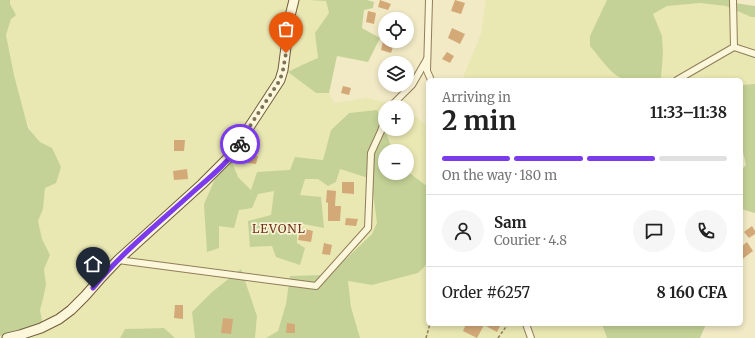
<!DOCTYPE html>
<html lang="en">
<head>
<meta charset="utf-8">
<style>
  :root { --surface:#fff; --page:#f6f6f6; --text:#222; --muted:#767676; --line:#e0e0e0; --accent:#7c3aed }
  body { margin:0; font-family:Merriweather,serif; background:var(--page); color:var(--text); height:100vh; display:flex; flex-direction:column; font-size:15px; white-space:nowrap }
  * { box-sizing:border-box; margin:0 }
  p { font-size:13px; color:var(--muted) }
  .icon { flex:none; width:22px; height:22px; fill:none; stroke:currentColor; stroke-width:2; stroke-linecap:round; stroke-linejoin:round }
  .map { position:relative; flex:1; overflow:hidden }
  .side { position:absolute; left:426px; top:78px; width:317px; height:248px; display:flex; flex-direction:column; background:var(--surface); border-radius:6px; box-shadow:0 2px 6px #0003 }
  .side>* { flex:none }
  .fabs { position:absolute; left:378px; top:12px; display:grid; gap:8px }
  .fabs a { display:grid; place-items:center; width:36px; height:36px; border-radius:50%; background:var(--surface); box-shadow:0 2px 6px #0003; font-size:20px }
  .pin { position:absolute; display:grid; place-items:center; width:34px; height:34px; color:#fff; margin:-41px -17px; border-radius:50% 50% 50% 0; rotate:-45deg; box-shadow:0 0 4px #0007 }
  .pin .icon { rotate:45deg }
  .courier { position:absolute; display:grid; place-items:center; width:40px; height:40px; margin:-20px; border:3px solid #7c3aed; border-radius:50%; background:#fff; color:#222; box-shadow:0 1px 5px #0007 }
  .head em { font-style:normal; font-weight:700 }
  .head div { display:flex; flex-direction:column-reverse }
  .head { display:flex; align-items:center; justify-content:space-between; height:68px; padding:0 16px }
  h1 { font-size:26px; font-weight:700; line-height:30px }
  .bar { display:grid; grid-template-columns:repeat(4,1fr); gap:6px 4px; align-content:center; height:48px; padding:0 16px }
  .bar i { height:5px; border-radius:3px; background:var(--line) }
  .bar .selected { background:var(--accent) }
  .bar p { grid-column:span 4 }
  .line { display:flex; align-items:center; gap:10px; padding:0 16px; border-top:1px solid var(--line) }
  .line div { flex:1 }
  .round { display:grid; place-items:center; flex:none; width:42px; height:42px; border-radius:21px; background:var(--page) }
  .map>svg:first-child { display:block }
</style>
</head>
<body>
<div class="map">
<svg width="755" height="338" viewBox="0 0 755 338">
  <rect width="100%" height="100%" fill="#f2eac5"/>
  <!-- farmland -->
  <g fill="#e9e7b2">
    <path d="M10,0H308L326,1L329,13L315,33L318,58L302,65L289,72L316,93H329L334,103L367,98L402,106L404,107H385V129H407V110L426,125L428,131V187L407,171V151H393L377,110L348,113L331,130L323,160L295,157L290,171L257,172L251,190L238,177L219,226L258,194L274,191L271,215L250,247L272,246L297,243V236L298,223L323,228L299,196L305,179H318L336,182L339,169L371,179L377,223L372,234L347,258L321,275L290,276L286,304L278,331L266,338H255L257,315L241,270L212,292L192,312L195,338H175L164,328L125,329L120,338H0V336L19,331L43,326L40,310L43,299L46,285L44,269L50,255L42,239L38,221L43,209L45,188L52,148L40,142L29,128L24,113L14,75L6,35L11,19Z"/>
    <path d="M486,0H607L605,5L621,78L635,80H462L481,34Z"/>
    <path d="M700,3L726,6L751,17H755V84L741,85V80H662L661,78L663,53L662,36L653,14L667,6Z"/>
    <path d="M428,263V324H602L607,338H360L351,307L348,281L372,285L418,273Z"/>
  </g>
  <!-- green -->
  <g fill="#c4d297">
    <path d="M0,0H10V4L16,15L11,19L6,35L14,75L28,128L40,142L52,148L61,167L56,183L45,188L43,209L38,221L42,239L50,255L44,269L46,285L43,299L40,310L43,326L19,331L0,336Z"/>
    <path d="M308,0H367L374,2L373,8L364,10L362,28L380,38L368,62L337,56L329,93H316L288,72L302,65L318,58L315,33L329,13L326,1Z"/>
    <path d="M607,0H733L735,3L755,6V17H751L726,6L700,3L667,6L653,14L662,36L663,53L661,78L662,80C650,80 632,82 621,78C611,74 597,54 590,46V36Z"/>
    <path d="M755,84V213L741,209V170L746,165L741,144V85Z"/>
    <path d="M377,110L393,151H385V173H407V171L428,187V263L418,273L372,285L348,281L351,307L360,338H266L278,331L286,304L290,276L321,275L347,258L372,234L377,223L371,179L340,169L336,182L328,186L318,179H305L300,195L321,197L324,228L298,223L297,236V243L305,248L300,265L276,257L272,246L250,247L248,221L271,215L274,191L258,194L252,208L239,210L234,228L219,226V248L207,252L204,204L215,179L231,160L238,177L251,190L257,172L290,170L295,157L323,160L331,130L349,113Z"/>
    <path d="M241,269L257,316L255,338H195L192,312L212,292Z"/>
    <path d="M602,324H706L700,338H607Z"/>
    <path d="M164,328L175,338H120L125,329Z"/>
  </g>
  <!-- building -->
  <g fill="#d4a978">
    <path d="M380,0L391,4L388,10L378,7Z"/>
    <path d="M455,0L465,3L461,14L451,11Z"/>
    <path d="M368,11L376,13L374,24L366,22Z"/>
    <path d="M452,28L465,34L460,44L448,38Z"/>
    <path d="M383,41L394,44L391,53L381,50Z"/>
    <path d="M447,52L454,56L450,63L442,59Z"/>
    <path d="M343,86L351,88L349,95L341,93Z"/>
    <path d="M174,140H185L184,151H174Z"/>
    <path d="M250,155L258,156L256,164L248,163Z"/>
    <path d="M187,169L188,179L174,180L173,171Z"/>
    <path d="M342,182H354V194L342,193Z"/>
    <path d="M327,190L336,191L335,206H341L340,221H328V203L326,202Z"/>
    <path d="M346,218L358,219L356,226L345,225Z"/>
    <path d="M752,226L755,231V234L749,238L744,232Z"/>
    <path d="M301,228L313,231L311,242L298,240Z"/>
    <path d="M747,242L753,251L741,260V247Z"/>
    <path d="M324,243L332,245L330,255L322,254Z"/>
    <path d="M175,305H183V319L174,318Z"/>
    <path d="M223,318L233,319L231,334L221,333Z"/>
    <path d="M287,323L295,324V333H286Z"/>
    <path d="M466,324H496L500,326L497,332L484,325L477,338L463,331Z"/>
  </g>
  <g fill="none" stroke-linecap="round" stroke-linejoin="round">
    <!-- street casing -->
    <g stroke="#907d59" stroke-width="8">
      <g id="street">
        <path d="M429,0L427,71L431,80"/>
        <path d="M733,0L734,47L755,54"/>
        <path d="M677,80L734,47"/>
        <path d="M390,107L412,85L427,59"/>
        <path d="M118,260L316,286L368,228L371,153L381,131L385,119"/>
        <path d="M526,324L531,338"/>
      </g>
    </g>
    <!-- secondary casing -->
    <g stroke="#725d3c" stroke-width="11">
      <path id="secondary" d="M7,338L20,335L41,328L59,319L71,310L85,296L100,279L118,260L202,184L237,149L246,132L280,80L283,70L290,16L294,0"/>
    </g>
    <!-- path -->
    <g stroke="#907d59" stroke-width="1.5" stroke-dasharray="3 2" stroke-linecap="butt">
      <path d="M426,338L430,324"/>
      <path d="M498,338L508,324"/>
    </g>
    <!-- street -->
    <use href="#street" stroke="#fcf6da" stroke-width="6"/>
    <!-- secondary -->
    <use href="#secondary" stroke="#fcf6da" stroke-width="9"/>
  </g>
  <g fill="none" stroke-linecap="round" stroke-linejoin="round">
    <!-- done -->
    <path stroke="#7d7258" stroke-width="4" stroke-dasharray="0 7.2" d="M240,144L246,132L280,80L283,70L286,53"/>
    <!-- route -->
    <path stroke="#7c3aed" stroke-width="5" d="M93,288C122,252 159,223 193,192C209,178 229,162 240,144"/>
  </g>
  <g text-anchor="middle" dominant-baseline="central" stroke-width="3.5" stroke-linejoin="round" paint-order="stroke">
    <!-- quarter labels -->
    <g font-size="12" letter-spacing="1" fill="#6f3619" stroke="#f9f3d6">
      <text x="279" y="228">LEVONL</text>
    </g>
  </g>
</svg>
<div class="fabs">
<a><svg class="icon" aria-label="locate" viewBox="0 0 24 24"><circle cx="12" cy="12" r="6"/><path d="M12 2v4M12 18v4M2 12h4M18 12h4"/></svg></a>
<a><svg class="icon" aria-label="layers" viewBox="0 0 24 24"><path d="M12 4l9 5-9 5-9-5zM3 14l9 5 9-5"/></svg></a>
<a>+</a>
<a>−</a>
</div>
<div class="pin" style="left:286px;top:53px;background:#ea580c"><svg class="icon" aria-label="bag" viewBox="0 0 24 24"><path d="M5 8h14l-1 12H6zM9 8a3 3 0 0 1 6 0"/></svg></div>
<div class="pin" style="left:93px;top:288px;background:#1f2937"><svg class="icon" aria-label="home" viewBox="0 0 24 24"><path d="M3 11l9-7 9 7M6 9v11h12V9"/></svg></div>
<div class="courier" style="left:240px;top:144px"><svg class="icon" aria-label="bike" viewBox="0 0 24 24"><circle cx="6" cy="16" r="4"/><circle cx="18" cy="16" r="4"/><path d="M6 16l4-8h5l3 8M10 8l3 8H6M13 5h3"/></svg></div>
<section class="side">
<div class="head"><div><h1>2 min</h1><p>Arriving in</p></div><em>11:33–11:38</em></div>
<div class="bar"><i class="selected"></i><i class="selected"></i><i class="selected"></i><i></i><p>On the way · 180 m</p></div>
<div class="line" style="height:72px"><a class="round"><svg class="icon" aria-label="person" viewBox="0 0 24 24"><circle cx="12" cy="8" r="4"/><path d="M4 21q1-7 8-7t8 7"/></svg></a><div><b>Sam</b><p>Courier · 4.8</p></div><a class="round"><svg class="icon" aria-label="chat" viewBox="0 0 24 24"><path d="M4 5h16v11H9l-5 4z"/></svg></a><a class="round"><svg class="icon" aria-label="phone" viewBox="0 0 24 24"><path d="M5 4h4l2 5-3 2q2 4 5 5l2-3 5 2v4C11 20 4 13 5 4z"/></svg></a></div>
<div class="line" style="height:52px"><div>Order #6257</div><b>8 160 CFA</b></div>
</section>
</div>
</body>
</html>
